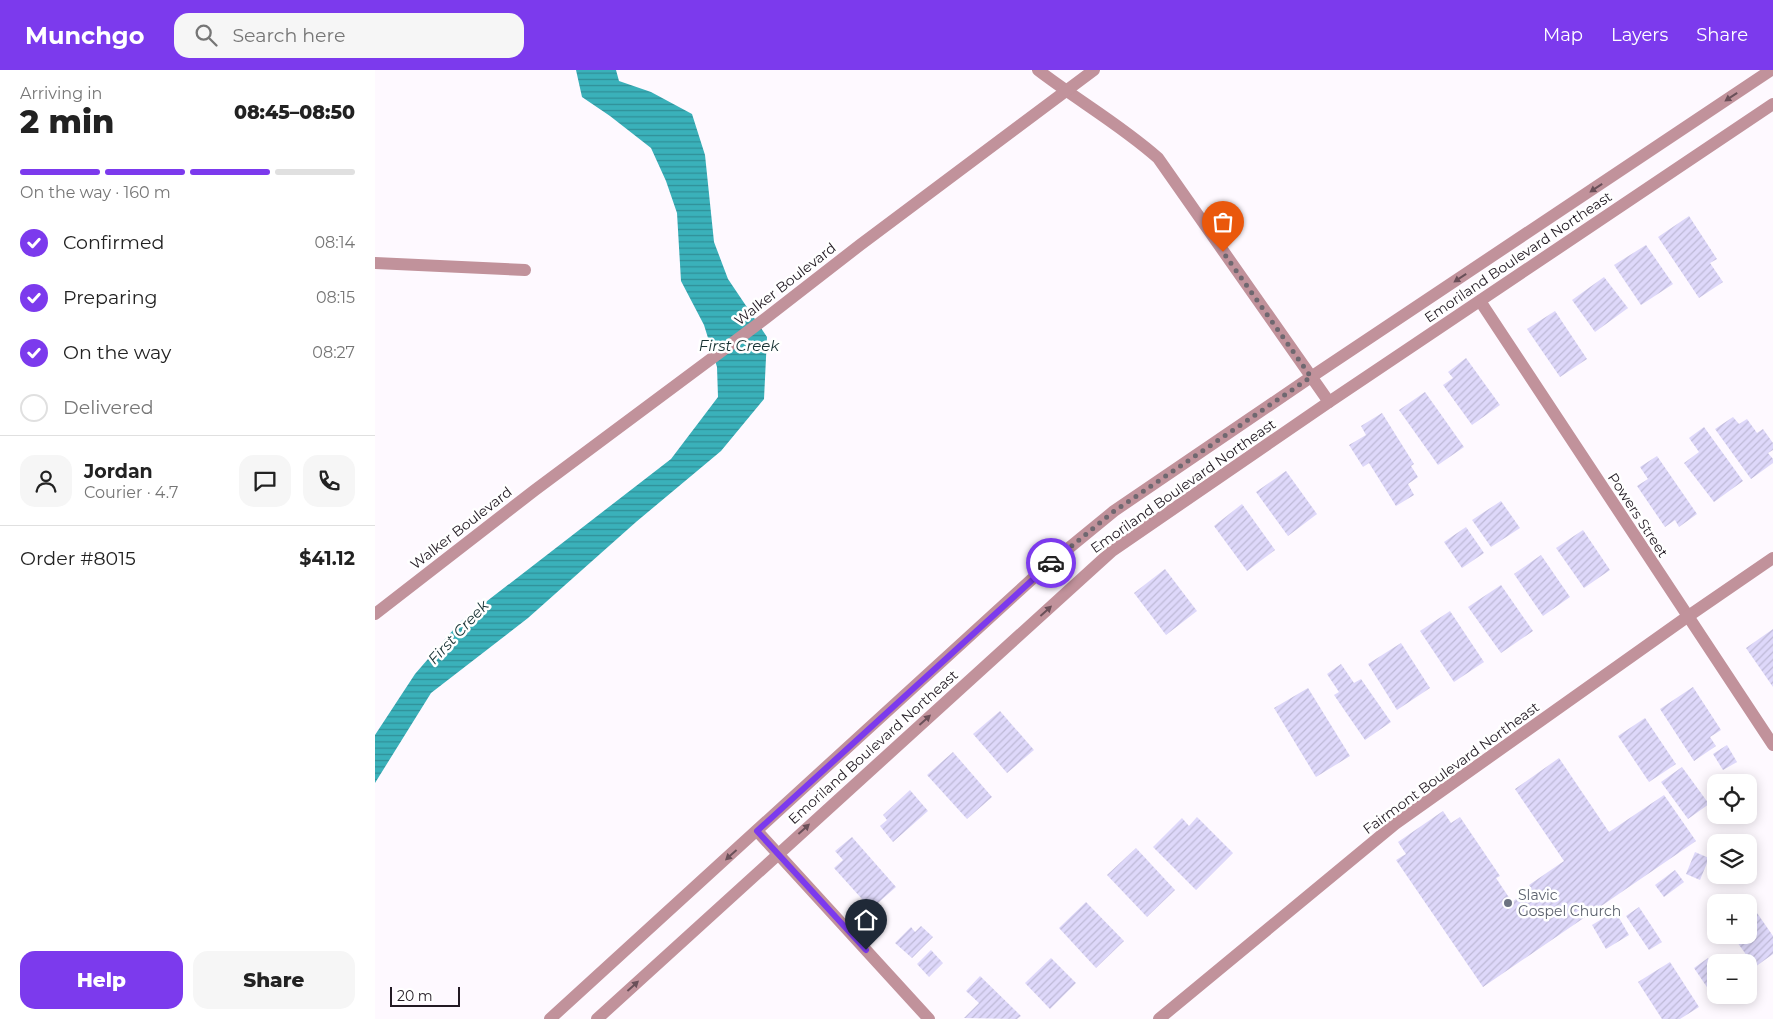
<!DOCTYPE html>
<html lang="en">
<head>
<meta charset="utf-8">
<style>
  :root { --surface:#fff; --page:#f6f6f6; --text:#222; --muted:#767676; --line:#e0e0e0; --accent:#7c3aed }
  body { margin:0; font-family:Montserrat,sans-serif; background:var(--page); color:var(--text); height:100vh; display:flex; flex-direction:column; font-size:19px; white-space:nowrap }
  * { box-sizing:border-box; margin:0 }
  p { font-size:16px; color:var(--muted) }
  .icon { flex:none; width:28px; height:28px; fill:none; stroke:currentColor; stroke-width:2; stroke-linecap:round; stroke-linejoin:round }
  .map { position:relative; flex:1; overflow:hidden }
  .side { display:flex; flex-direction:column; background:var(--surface); width:375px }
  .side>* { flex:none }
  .fabs { position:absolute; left:1332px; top:704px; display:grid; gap:10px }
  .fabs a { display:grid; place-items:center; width:50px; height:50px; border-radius:10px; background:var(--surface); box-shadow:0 2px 12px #0003; font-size:25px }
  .scale { position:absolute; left:15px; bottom:12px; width:70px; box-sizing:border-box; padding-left:5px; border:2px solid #221a23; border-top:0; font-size:14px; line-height:18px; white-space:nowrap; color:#221a23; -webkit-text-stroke:4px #fff; paint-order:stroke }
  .pin { position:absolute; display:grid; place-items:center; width:42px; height:42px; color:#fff; margin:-51px -21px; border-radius:50% 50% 50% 0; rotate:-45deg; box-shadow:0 0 5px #0007 }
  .pin .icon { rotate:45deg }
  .courier { position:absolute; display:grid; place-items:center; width:50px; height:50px; margin:-25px; border:4px solid #7c3aed; border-radius:50%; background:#fff; color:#222; box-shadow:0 1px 6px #0007 }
  .headline em { font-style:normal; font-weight:800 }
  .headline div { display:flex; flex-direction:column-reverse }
  .headline { display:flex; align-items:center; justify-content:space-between; height:85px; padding:0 20px }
  h1 { font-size:32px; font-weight:800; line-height:38px }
  .bar { display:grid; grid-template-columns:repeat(4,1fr); gap:8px 5px; align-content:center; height:60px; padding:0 20px }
  .bar i { height:6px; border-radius:4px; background:var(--line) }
  .bar .selected { background:var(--accent) }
  .bar p { grid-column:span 4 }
  .line { display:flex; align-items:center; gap:12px; padding:0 20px; border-top:1px solid var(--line) }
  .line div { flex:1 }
  .round { display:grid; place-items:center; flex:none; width:52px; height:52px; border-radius:15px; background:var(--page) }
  ol { padding:0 20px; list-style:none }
  li { display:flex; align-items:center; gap:15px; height:55px }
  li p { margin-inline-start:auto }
  li .icon { padding:5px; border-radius:50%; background:var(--accent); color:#fff; stroke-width:4 }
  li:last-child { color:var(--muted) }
  li i { width:28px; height:28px; border:2px solid var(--line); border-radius:50% }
  .action { display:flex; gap:10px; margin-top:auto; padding:10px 20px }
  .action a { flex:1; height:58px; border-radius:15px; background:var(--accent); color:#fff; font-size:20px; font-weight:800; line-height:58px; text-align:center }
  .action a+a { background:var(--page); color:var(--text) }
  header { display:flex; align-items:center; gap:30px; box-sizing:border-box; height:70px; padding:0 25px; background:var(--accent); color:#fff }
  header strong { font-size:24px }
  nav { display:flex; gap:28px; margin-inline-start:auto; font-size:18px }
  .search { width:350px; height:45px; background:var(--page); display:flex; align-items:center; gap:12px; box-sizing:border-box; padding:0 18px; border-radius:15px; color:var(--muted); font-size:19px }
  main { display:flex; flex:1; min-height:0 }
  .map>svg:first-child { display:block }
</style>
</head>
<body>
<header>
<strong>Munchgo</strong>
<div class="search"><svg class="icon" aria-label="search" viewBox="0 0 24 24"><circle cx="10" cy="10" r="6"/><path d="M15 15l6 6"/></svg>Search here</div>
<nav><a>Map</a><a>Layers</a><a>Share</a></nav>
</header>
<main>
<section class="side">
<div class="headline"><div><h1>2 min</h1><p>Arriving in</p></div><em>08:45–08:50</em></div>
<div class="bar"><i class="selected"></i><i class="selected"></i><i class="selected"></i><i></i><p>On the way · 160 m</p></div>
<ol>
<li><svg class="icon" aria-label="check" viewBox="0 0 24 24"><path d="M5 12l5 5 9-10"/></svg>Confirmed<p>08:14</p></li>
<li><svg class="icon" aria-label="check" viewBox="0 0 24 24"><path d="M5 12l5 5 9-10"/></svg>Preparing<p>08:15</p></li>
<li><svg class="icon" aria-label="check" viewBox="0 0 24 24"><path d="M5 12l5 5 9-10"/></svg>On the way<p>08:27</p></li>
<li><i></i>Delivered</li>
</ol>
<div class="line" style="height:90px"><a class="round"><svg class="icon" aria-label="person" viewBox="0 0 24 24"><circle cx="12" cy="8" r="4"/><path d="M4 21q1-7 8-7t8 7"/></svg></a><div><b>Jordan</b><p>Courier · 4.7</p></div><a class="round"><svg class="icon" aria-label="chat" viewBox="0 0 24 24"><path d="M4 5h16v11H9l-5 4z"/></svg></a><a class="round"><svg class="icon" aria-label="phone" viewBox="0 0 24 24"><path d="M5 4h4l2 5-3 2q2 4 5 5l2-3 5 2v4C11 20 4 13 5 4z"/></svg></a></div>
<div class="line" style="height:65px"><div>Order #8015</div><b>$41.12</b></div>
<div class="action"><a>Help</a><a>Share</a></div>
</section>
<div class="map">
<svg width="1398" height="949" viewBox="0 0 1398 949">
  <defs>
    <pattern id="water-rules" width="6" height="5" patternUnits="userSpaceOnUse" patternTransform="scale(1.25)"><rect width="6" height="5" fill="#3ab1ba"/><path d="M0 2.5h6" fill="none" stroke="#308f97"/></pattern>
    <pattern id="building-hatch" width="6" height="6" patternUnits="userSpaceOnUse" patternTransform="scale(1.25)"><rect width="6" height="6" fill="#ded8fa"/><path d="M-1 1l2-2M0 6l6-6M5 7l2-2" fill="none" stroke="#beb9d6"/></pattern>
  </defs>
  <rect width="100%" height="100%" fill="#fef9ff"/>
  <!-- water -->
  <path fill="url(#water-rules)" d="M201,0H241L244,11L276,22L317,44L330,85L339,172L353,209L392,267L389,329L346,381L261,452L153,548L56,623L0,713V665L40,604L85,552L296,389L343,327L342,297L329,255L306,211L302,143L291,111L276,78L235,46L207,27Z"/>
  <!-- building -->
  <g fill="url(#building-hatch)">
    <path d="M1314,146L1342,189L1335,193L1348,212L1324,228L1283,167Z"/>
    <path d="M1271,175L1298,214L1266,235L1239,195Z"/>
    <path d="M1229,207L1253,238L1220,262L1197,230Z"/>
    <path d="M1180,241L1212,289L1185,307L1152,259Z"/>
    <path d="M1091,288L1125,335L1097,355L1068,315L1078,308L1073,302Z"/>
    <path d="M1050,322L1089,377L1063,395L1024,340Z"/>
    <path d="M1007,343L1039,394L1036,396L1043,407L1033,414L1039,425L1021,436L994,393L988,397L974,375L991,365L986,356Z"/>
    <path d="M1358,347L1364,354L1372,349L1382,363L1388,359L1398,373V380L1393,383L1398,389V393L1376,409L1340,359Z"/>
    <path d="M1329,357L1368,411L1339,432L1309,393L1324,382L1314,368Z"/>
    <path d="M1282,386L1322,444L1304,457L1300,450L1290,457L1262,416L1273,409L1265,397Z"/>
    <path d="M911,401L942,444L913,466L881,422Z"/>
    <path d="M1126,431L1145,458L1116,477L1097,450Z"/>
    <path d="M867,434L900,480L872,501L839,456Z"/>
    <path d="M1091,457L1109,483L1087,498L1069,472Z"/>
    <path d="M1208,460L1235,500L1209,518L1181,478Z"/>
    <path d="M1166,485L1195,527L1168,546L1139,504Z"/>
    <path d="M790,499L822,541L791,565L759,523Z"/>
    <path d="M1126,515L1158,561L1126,583L1093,537Z"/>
    <path d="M1075,541L1109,592L1079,612L1045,561Z"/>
    <path d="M1398,559V617L1371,578Z"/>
    <path d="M1026,573L1055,618L1022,640L993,594Z"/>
    <path d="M966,594L979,613L986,609L1016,652L990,670L959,625L964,622L952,604Z"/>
    <path d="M1318,617L1346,660L1335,667L1341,676L1319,691L1285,639Z"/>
    <path d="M933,618L975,686L941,707L899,638Z"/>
    <path d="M625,641L659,680L632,703L598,664Z"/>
    <path d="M1270,648L1301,694L1274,712L1243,666Z"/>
    <path d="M1352,675L1362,692L1348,700L1338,684Z"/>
    <path d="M578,682L617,727L592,749L552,705Z"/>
    <path d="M1184,688L1234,762L1289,725L1321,771L1108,917L1021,790L1031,784L1023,772L1068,741L1076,753L1085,747L1125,806L1121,808L1137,832L1156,818L1154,815L1189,791L1140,719Z"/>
    <path d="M1307,697L1334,734L1313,749L1286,712Z"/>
    <path d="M535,720L553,741L518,772L505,756L512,750L508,745Z"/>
    <path d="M822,747L858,783L821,820L778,777L807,748L814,756Z"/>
    <path d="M477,767L521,817L496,839L459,798L468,790L460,781Z"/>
    <path d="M761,778L800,820L772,847L732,805Z"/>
    <path d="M1320,782L1334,788L1325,810L1311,804Z"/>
    <path d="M1300,800L1309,812L1289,827L1280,815Z"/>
    <path d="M711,832L749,871L721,898L684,858Z"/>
    <path d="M1264,837L1287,872L1274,880L1251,846Z"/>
    <path d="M1380,840L1398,866V884L1380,897L1357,865H1374V844Z"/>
    <path d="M1240,841L1254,865L1231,879L1217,855Z"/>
    <path d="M546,856L558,867L537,888L520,873L536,857L540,862Z"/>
    <path d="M556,880L568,893L554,907L542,894Z"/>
    <path d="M1352,885L1357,892H1341V923L1338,926L1319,898L1333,888L1338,895Z"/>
    <path d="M676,888L701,913L675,939L650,913Z"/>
    <path d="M1295,892L1324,937L1305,949H1287L1263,912Z"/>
    <path d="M605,906L646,946L642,949L589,948L604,933L591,921Z"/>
  </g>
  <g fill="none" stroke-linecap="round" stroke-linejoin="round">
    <!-- street -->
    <g stroke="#c1929b" stroke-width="12">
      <path d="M663,0C702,30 746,55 783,88L954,332"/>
      <path d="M0,193L150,200"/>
      <path d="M1105,231L1398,675"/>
      <path d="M0,544L160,420L391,248L485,175L719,0"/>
      <path d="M382,761L554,949"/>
      <path d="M175,949L667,500L739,441L936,307L1396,0"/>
      <path d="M222,949L737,481L954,332L1398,34"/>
      <path d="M784,949L1020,754L1312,547L1398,488"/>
    </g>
  </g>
  <!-- one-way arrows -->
  <defs><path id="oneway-solid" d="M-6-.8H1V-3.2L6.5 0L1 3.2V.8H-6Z" transform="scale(1.25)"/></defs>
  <g fill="#6a5059">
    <use href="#oneway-solid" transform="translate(1356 27) rotate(146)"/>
    <use href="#oneway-solid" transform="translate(1221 118) rotate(146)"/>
    <use href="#oneway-solid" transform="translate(1085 208) rotate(146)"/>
    <use href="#oneway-solid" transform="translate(671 541) rotate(-42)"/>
    <use href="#oneway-solid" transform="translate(550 650) rotate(-42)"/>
    <use href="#oneway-solid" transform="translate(429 759) rotate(-42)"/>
    <use href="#oneway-solid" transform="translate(356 785) rotate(138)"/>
    <use href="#oneway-solid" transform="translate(258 916) rotate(-42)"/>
  </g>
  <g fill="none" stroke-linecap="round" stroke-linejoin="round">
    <!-- done -->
    <path stroke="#6f6870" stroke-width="5" stroke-dasharray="0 9" d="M676,493L738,442L936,307L848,182"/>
    <!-- route -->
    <path stroke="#7c3aed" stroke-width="6" d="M491,880L382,761L676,493"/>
  </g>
  <!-- markers -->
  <circle fill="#6b7280" stroke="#fff" stroke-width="2" cx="1133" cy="833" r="5"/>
  <g text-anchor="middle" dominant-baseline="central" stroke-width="5" stroke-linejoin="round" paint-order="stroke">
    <!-- street labels -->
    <g font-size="14" fill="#221a23" stroke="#fff">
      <text transform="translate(1143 187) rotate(-34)">Emoriland Boulevard Northeast</text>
      <text transform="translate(410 214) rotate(-38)">Walker Boulevard</text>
      <text transform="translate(808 416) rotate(-35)">Emoriland Boulevard Northeast</text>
      <text transform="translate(1263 445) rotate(57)">Powers Street</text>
      <text transform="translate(86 458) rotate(-38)">Walker Boulevard</text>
      <text transform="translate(498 677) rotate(-42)">Emoriland Boulevard Northeast</text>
      <text transform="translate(1076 698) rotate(-36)">Fairmont Boulevard Northeast</text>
    </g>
    <!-- worship labels -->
    <g font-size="14" fill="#5b616d" stroke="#fff" text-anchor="start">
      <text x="1143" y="825">Slavic<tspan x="1143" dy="16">Gospel Church</tspan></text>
    </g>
    <!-- water labels -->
    <g font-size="15" font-style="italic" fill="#173133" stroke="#fff">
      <text x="364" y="275">First Creek</text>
      <text transform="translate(83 562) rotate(-47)">First Creek</text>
    </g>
  </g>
</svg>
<div class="fabs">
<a><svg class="icon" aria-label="locate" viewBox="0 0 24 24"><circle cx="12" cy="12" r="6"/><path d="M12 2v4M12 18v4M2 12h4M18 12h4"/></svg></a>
<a><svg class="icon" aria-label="layers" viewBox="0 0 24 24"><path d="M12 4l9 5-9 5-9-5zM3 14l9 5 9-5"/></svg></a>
<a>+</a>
<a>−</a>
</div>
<div class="scale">20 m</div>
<div class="pin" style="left:848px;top:182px;background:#ea580c"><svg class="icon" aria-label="bag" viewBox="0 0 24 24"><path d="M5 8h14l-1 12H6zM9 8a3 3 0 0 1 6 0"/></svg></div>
<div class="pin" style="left:491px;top:880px;background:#1f2937"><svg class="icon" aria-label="home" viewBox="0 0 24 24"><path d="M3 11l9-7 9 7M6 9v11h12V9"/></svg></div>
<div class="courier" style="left:676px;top:493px"><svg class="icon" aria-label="car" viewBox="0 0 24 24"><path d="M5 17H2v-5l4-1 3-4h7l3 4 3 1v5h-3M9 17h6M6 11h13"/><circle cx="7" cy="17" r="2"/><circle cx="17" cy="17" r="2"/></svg></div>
</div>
</main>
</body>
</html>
